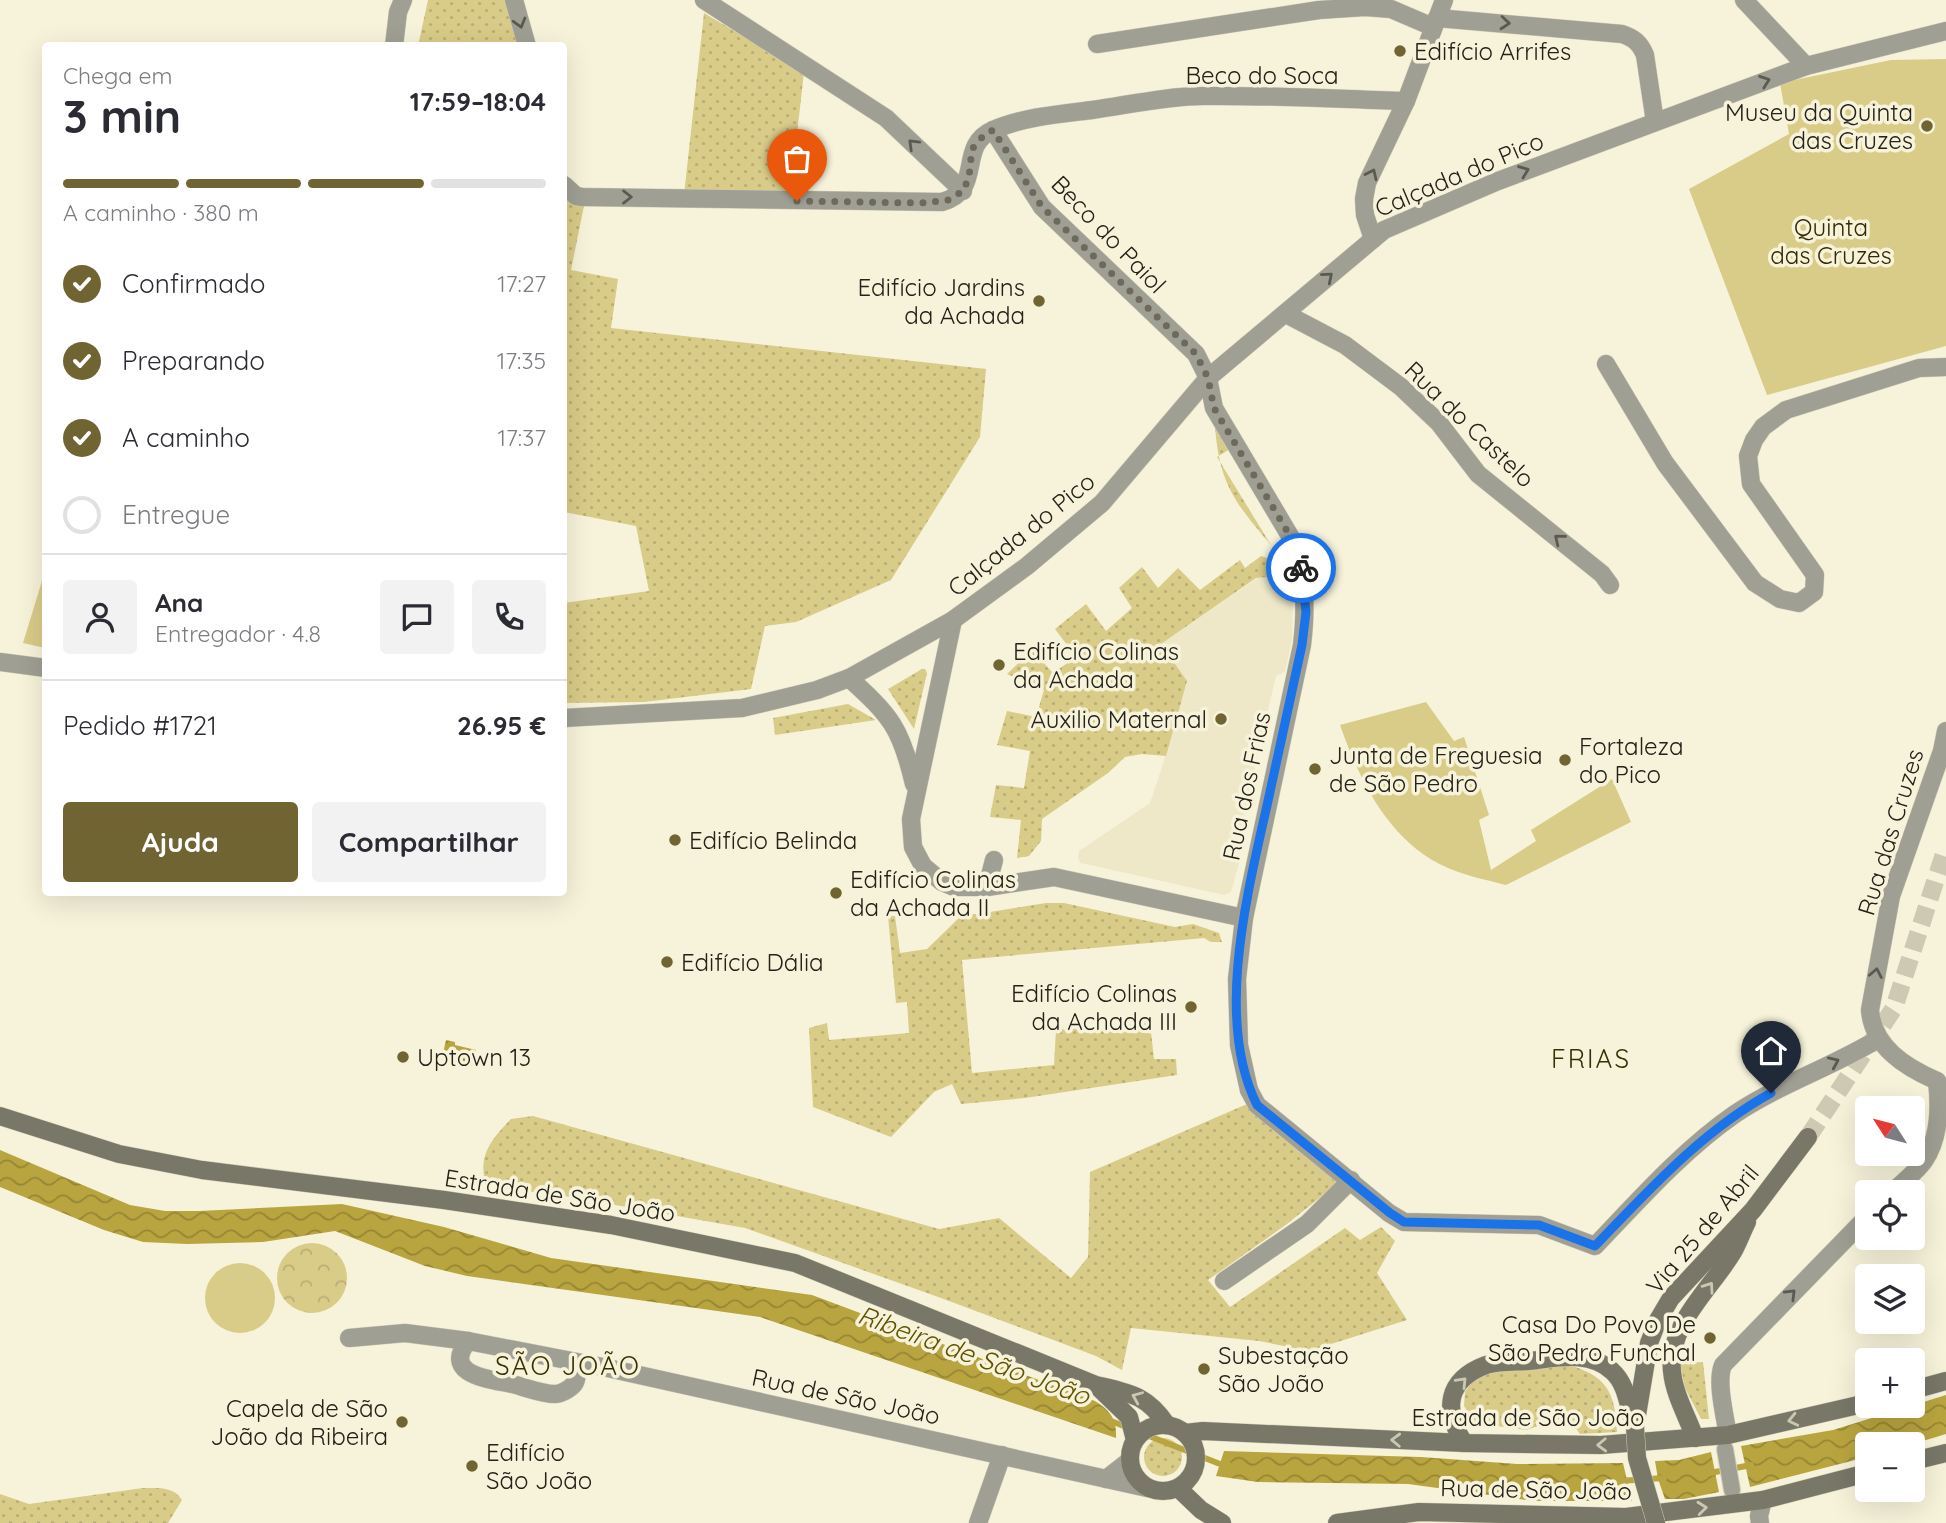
<!DOCTYPE html>
<html lang="pt">
<head>
<meta charset="utf-8">
<style>
  :root { --surface:#fff; --page:#f2f2f3; --text:#2b2b33; --muted:#7c7c81; --line:#e1e1e2; --accent:#706532 }
  body { margin:0; font-family:Quicksand,sans-serif; background:var(--page); color:var(--text); height:100vh; display:flex; flex-direction:column; font-size:26px; white-space:nowrap }
  * { box-sizing:border-box; margin:0 }
  p { font-size:23px; color:var(--muted) }
  .icon { flex:none; width:38px; height:38px; fill:none; stroke:currentColor; stroke-width:2; stroke-linecap:round; stroke-linejoin:round }
  .map { position:relative; flex:1; overflow:hidden }
  .details { position:absolute; left:42px; top:42px; width:525px; height:854px; display:flex; flex-direction:column; background:var(--surface); border-radius:7px; box-shadow:0 7px 28px #0002 }
  .details>* { flex:none }
  .needle { width:46px; rotate:306deg }
  .controls { position:absolute; left:1855px; top:1096px; display:grid; gap:14px }
  .controls a { display:grid; place-items:center; width:70px; height:70px; border-radius:7px; background:var(--surface); box-shadow:0 7px 28px #0002; font-size:35px }
  .pin { position:absolute; display:grid; place-items:center; width:60px; height:60px; color:#fff; margin:-72px -30px; border-radius:50% 50% 50% 0; rotate:-45deg; box-shadow:0 0 7px #0007 }
  .pin .icon { rotate:45deg }
  .courier { position:absolute; display:grid; place-items:center; width:70px; height:70px; margin:-35px; border:5px solid #1a73e8; border-radius:50%; background:#fff; color:#222; box-shadow:0 2px 9px #0007 }
  .headline em { font-style:normal; font-weight:700 }
  .headline div { display:flex; flex-direction:column-reverse }
  .headline { display:flex; align-items:center; justify-content:space-between; height:119px; padding:0 21px }
  h1 { font-size:46px; font-weight:700; line-height:52px }
  .bar { display:grid; grid-template-columns:repeat(4,1fr); gap:10px 7px; align-content:center; height:84px; padding:0 21px }
  .bar i { height:9px; border-radius:5px; background:var(--line) }
  .bar .selected { background:var(--accent) }
  .bar p { grid-column:span 4 }
  .line { display:flex; align-items:center; gap:18px; padding:0 21px; border-top:2px solid var(--line) }
  .line div { flex:1 }
  .round { display:grid; place-items:center; flex:none; width:74px; height:74px; border-radius:7px; background:var(--page) }
  ol { padding:0 21px; list-style:none }
  li { display:flex; align-items:center; gap:21px; height:77px }
  li p { margin-inline-start:auto }
  li .icon { padding:7px; border-radius:50%; background:var(--accent); color:#fff; stroke-width:4 }
  li:last-child { color:var(--muted) }
  li i { width:38px; height:38px; border:4px solid var(--line); border-radius:50% }
  .action { display:flex; gap:14px; margin-top:auto; padding:14px 21px }
  .action a { flex:1; height:80px; border-radius:7px; background:var(--accent); color:#fff; font-size:28px; font-weight:700; line-height:80px; text-align:center }
  .action a+a { background:var(--page); color:var(--text) }
  .map>svg:first-child { display:block }
</style>
</head>
<body>
<div class="map">
<svg width="1946" height="1523" viewBox="0 0 1946 1523">
  <defs>
    <pattern id="grass-dots" width="8" height="8" patternUnits="userSpaceOnUse" patternTransform="scale(1.75)"><rect width="8" height="8" fill="#d9cb88"/><path d="M2 2h.1M6 6h.1" fill="none" stroke="#baae75" stroke-width="1.8" stroke-linecap="round"/></pattern>
    <pattern id="park-crowns" width="20" height="18" patternUnits="userSpaceOnUse" patternTransform="scale(1.75)"><rect width="20" height="18" fill="#d9cb88"/><path d="M2 6a3 3 0 1 1 6 0M12 15a3 3 0 1 1 6 0" fill="none" stroke="#baae75"/></pattern>
    <pattern id="water-waves" width="16" height="10" patternUnits="userSpaceOnUse" patternTransform="scale(1.75)"><rect width="16" height="10" fill="#b9a53f"/><path d="M0 5q4-4 8 0t8 0" fill="none" stroke="#968634"/></pattern>
  </defs>
  <rect width="100%" height="100%" fill="#f7f3da"/>
  <!-- built -->
  <path fill="#eee8c8" d="M1267,576H1277L1287,582L1293,595L1292,640L1285,672L1276,676L1235,852L1240,860L1231,892L1224,895L1081,863L1078,859L1079,851L1150,803L1161,770L1187,682L1161,644L1256,579Z"/>
  <!-- grass -->
  <g fill="url(#grass-dots)">
    <path d="M428,0H507L521,46H418Z"/>
    <path d="M704,13L804,72L790,196L684,195Z"/>
    <path d="M564,193L585,201L571,270L618,279L611,328L986,369L980,437L891,580L796,622L765,626L751,689L644,702L564,703V603L649,591L636,526L564,512V474L566,463L564,462Z"/>
    <path d="M1215,426L1230,449L1217,457L1271,545C1235,503 1219,483 1215,426Z"/>
    <path d="M1261,556L1283,564L1292,581L1293,595L1287,582L1277,576L1256,578L1161,644L1187,681L1166,756L1142,754L1125,757L1108,773L1042,819L1041,841L1029,856L1017,858L1021,820L990,817L996,785L1024,788L1030,751L997,745L1007,711L1036,717L1044,690L1007,674L1032,650L1053,673L1076,657L1055,629L1086,604L1106,631L1132,608L1119,588L1142,567L1158,588L1178,568L1200,590L1240,560L1245,568Z"/>
    <path d="M922,669H925L927,673L914,729L888,689Z"/>
    <path d="M848,704L876,720L775,735L773,718Z"/>
    <path d="M1046,903H1064L1175,927L1193,924L1219,933L1222,942H1211L1204,938L962,960L972,1073L1054,1065L1056,1030L1150,1023L1154,1059H1176L1177,1075L1025,1098L961,1104L952,1084L934,1092L891,1137L813,1107L809,1028L827,1023L829,1040L909,1033L907,1002L896,1003L888,916H895L900,953L927,949L963,914H977Z"/>
    <path d="M1247,1104L1338,1183L1287,1224L1208,1280L1230,1307L1345,1228L1360,1240L1381,1227L1395,1241L1377,1273L1407,1320L1309,1351L1259,1341L1131,1328L1122,1370L1096,1356L941,1298L745,1228L564,1196L503,1188L484,1176C480,1151 495,1136 511,1119L533,1116L939,1229L999,1218L1071,1278L1088,1257L1090,1172Z"/>
    <path d="M1703,1362L1709,1419H1701L1685,1388L1680,1364Z"/>
    <path d="M1565,1364C1606,1375 1615,1390 1617,1432L1580,1434L1572,1423L1560,1419L1526,1430L1475,1423L1464,1406L1465,1392L1472,1382L1489,1373Z"/>
    <circle cx="1163" cy="1457" r="19"/>
    <path d="M143,1488C157,1488 174,1486 182,1500L168,1523H0V1494L29,1504Z"/>
  </g>
  <!-- park -->
  <circle fill="url(#park-crowns)" cx="312" cy="1278" r="35"/>
  <!-- garden -->
  <g fill="#d9cb88">
    <path d="M1946,59V346L1767,395L1689,189L1789,134L1780,83L1891,60Z"/>
    <path d="M45,571V648L23,643Z"/>
    <path d="M1426,702L1454,741L1464,737L1489,815L1479,820L1491,870L1536,841L1531,830L1612,779L1631,822L1506,885C1487,880 1466,876 1448,868C1390,843 1360,782 1340,725Z"/>
    <circle cx="240" cy="1298" r="35"/>
  </g>
  <!-- water -->
  <g fill="url(#water-waves)">
    <path d="M446,1040L455,1042V1045L476,1050L472,1066L442,1058Z"/>
    <path d="M0,1150L130,1205L165,1211H199L342,1204L444,1227L551,1258L812,1295L1095,1401C1110,1410 1117,1419 1116,1438L760,1317L467,1276L425,1266L335,1231L263,1242L187,1244L143,1242L104,1230L0,1187Z"/>
    <path d="M1946,1395V1434L1913,1444H1867V1457L1750,1487L1741,1446L1833,1430Z"/>
    <path d="M1224,1451L1421,1457L1517,1464L1623,1463L1632,1501H1534L1408,1484L1258,1482L1216,1476Z"/>
    <path d="M1711,1452L1719,1492L1684,1499H1665L1658,1479L1655,1461L1679,1460Z"/>
  </g>
  <g fill="none" stroke-linecap="round" stroke-linejoin="round">
    <!-- stream -->
    <g stroke="#b9a53f" stroke-width="6">
      <path d="M1111,1421L1220,1464H1228"/>
      <path d="M1710,1473L1751,1465"/>
      <path d="M1619,1481L1664,1478"/>
    </g>
    <!-- secondary-tunnel -->
    <path stroke="#cdc9b3" stroke-width="18" stroke-dasharray="18 9" stroke-linecap="butt" d="M1808,1137L1894,1008L1946,848"/>
    <!-- pedestrian casing -->
    <g stroke="#d1cdb7" stroke-width="18">
      <path id="pedestrian" d="M1725,1449L1732,1490"/>
    </g>
    <!-- minor casing -->
    <g stroke="#d1cdb7" stroke-width="19">
      <g id="minor">
        <path d="M514,0L527,46"/>
        <path d="M704,0L886,118L963,191"/>
        <path d="M1744,0L1806,66"/>
        <path d="M1437,18L1622,34C1634,38 1640,43 1645,55L1655,122"/>
        <path d="M1097,44L1319,10L1365,7L1391,9L1433,27"/>
        <path d="M394,46L398,12L403,0"/>
        <path d="M993,130L1042,207L1196,354L1208,378L1214,408L1290,536C1305,575 1307,603 1302,645L1244,918"/>
        <path d="M564,185L576,196L582,197L942,202C985,190 956,146 993,130C1023,117 1059,114 1092,110C1128,105 1167,96 1203,96C1271,95 1339,99 1406,101"/>
        <path d="M1373,239L1365,215L1364,199L1367,183L1406,101L1444,0"/>
        <path d="M1286,314L1345,345L1401,387L1439,423L1478,474L1602,574L1610,585"/>
        <path d="M1606,364L1665,463L1755,583L1780,599L1799,603L1814,592L1815,575L1751,484L1748,456L1754,440L1763,427L1786,410L1919,368L1946,367"/>
        <path d="M987,887L994,860"/>
        <path d="M1937,1081C1905,1067 1873,1047 1870,1010L1891,896L1942,751L1946,731"/>
        <path d="M1249,1090L1257,1105L1389,1213L1404,1222L1539,1225L1595,1246C1639,1200 1683,1150 1735,1114C1780,1084 1832,1067 1878,1039"/>
        <path d="M1893,1192C1903,1182 1916,1172 1924,1161C1940,1138 1940,1107 1937,1081"/>
        <path d="M1224,1281L1307,1224L1351,1180"/>
        <path d="M349,1338L405,1333L468,1341"/>
        <path d="M576,1363C576,1370 578,1379 574,1384C570,1389 561,1394 555,1394C541,1394 525,1387 512,1384C490,1379 441,1375 468,1341L603,1367L1147,1488"/>
        <path d="M1728,1435C1725,1417 1716,1381 1723,1365L1867,1217"/>
        <path d="M1106,1479L1129,1461"/>
        <path d="M978,1523L1002,1455"/>
        <path d="M1760,1523L1759,1516L1763,1500"/>
      </g>
    </g>
    <!-- tertiary casing -->
    <g stroke="#d1cdb7" stroke-width="19">
      <g id="tertiary">
        <path d="M953,620L911,819L913,847L923,866L942,882L954,887H987L1054,877L1244,918L1237,979L1239,1045L1249,1090"/>
        <path d="M0,662L46,668"/>
        <path d="M849,678C891,716 901,728 914,784"/>
        <path d="M564,718L742,708L817,690L849,678L953,620L1027,566L1102,503L1208,378L1384,230L1498,181L1806,66L1946,31"/>
      </g>
    </g>
    <!-- secondary casing -->
    <g stroke="#d1cdb7" stroke-width="19">
      <g id="secondary">
        <path d="M0,1116L119,1154L202,1170L444,1200L611,1225L795,1263L1096,1385C1130,1393 1147,1395 1167,1425"/>
        <path d="M1099,1388L1129,1417L1135,1440"/>
        <path d="M1913,1390L1946,1381"/>
        <circle cx="1163" cy="1458" r="33"/>
        <path d="M1635,1427L1649,1343L1658,1320L1671,1298L1753,1210L1808,1137"/>
        <path d="M1185,1433L1203,1431L1464,1443L1601,1445L1728,1435L1867,1403"/>
        <path d="M1695,1438C1687,1416 1674,1394 1672,1371C1667,1325 1711,1289 1733,1252C1738,1243 1742,1232 1747,1222"/>
        <path d="M1464,1443C1443,1410 1446,1380 1486,1365C1498,1361 1516,1362 1529,1361C1557,1358 1589,1350 1612,1371C1626,1383 1628,1404 1633,1421"/>
        <path d="M1913,1461L1946,1453"/>
        <path d="M1178,1488L1201,1510L1222,1523"/>
        <path d="M1337,1523L1419,1512L1626,1517L1763,1500L1867,1473"/>
      </g>
    </g>
    <!-- pedestrian -->
    <use href="#pedestrian" stroke="#a09f94" stroke-width="16"/>
    <!-- minor -->
    <use href="#minor" stroke="#a09f94" stroke-width="18"/>
    <!-- tertiary -->
    <use href="#tertiary" stroke="#a09f94" stroke-width="18"/>
    <!-- secondary -->
    <use href="#secondary" stroke="#797768" stroke-width="18"/>
    <!-- secondary-bridge casing -->
    <g stroke="#d1cdb7" stroke-width="19" stroke-linecap="butt">
      <path id="secondary-bridge" d="M1635,1427L1637,1458L1656,1523"/>
    </g>
    <!-- secondary-bridge -->
    <use href="#secondary-bridge" stroke="#797768" stroke-width="18"/>
  </g>
  <!-- one-way arrows -->
  <defs><path id="oneway-chevron" d="M-2-3.5L2.5 0L-2 3.5" fill="none" stroke-width="1.6" stroke-linecap="round" stroke-linejoin="round" transform="scale(1.75)"/></defs>
  <g stroke="#5b5a50">
    <use href="#oneway-chevron" transform="translate(520 23) rotate(74)"/>
    <use href="#oneway-chevron" transform="translate(1505 23) rotate(5)"/>
    <use href="#oneway-chevron" transform="translate(1765 81) rotate(-20)"/>
    <use href="#oneway-chevron" transform="translate(913 144) rotate(-136)"/>
    <use href="#oneway-chevron" transform="translate(1524 171) rotate(-21)"/>
    <use href="#oneway-chevron" transform="translate(1372 174) rotate(-65)"/>
    <use href="#oneway-chevron" transform="translate(627 197)"/>
    <use href="#oneway-chevron" transform="translate(1328 277) rotate(-40)"/>
    <use href="#oneway-chevron" transform="translate(1559 539) rotate(-141)"/>
    <use href="#oneway-chevron" transform="translate(1876 973) rotate(-79)"/>
    <use href="#oneway-chevron" transform="translate(1834 1062) rotate(-24)"/>
    <use href="#oneway-chevron" transform="translate(1791 1294) rotate(-45)"/>
  </g>
  <g stroke="#cbc8b2">
    <use href="#oneway-chevron" transform="translate(1709 1287) rotate(-55)"/>
    <use href="#oneway-chevron" transform="translate(1462 1382) rotate(-46)"/>
    <use href="#oneway-chevron" transform="translate(1137 1397) rotate(-157)"/>
    <use href="#oneway-chevron" transform="translate(1793 1420) rotate(167)"/>
    <use href="#oneway-chevron" transform="translate(1396 1440) rotate(-178)"/>
    <use href="#oneway-chevron" transform="translate(1602 1445) rotate(178)"/>
    <use href="#oneway-chevron" transform="translate(1702 1508) rotate(-6)"/>
  </g>
  <g fill="none" stroke-linecap="round" stroke-linejoin="round">
    <!-- done -->
    <path stroke="#6d6a5d" stroke-width="7" stroke-dasharray="0 12.6" d="M797,201L921,203L948,200L963,191L969,177L972,149L984,135L993,130L1042,207L1196,354L1208,378L1214,408L1290,536L1301,568"/>
    <!-- route -->
    <path stroke="#1a73e8" stroke-width="9" d="M1301,568L1306,612L1302,645C1291,697 1279,749 1268,801C1248,891 1214,1019 1257,1105L1390,1213L1404,1222L1539,1225L1595,1246C1649,1190 1702,1131 1771,1093"/>
  </g>
  <!-- markers -->
  <g fill="#706532" stroke="#f7f3da" stroke-width="2.5">
    <circle cx="1400" cy="51" r="7"/>
    <circle cx="1927" cy="126" r="7"/>
    <circle cx="1039" cy="301" r="7"/>
    <circle cx="999" cy="665" r="7"/>
    <circle cx="1221" cy="719" r="7"/>
    <circle cx="1565" cy="760" r="7"/>
    <circle cx="1315" cy="769" r="7"/>
    <circle cx="675" cy="840" r="7"/>
    <circle cx="836" cy="893" r="7"/>
    <circle cx="667" cy="962" r="7"/>
    <circle cx="1191" cy="1007" r="7"/>
    <circle cx="403" cy="1057" r="7"/>
    <circle cx="1710" cy="1338" r="7"/>
    <circle cx="1204" cy="1369" r="7"/>
    <circle cx="402" cy="1422" r="7"/>
    <circle cx="472" cy="1466" r="7"/>
  </g>
  <g text-anchor="middle" dominant-baseline="central" stroke-width="7" stroke-linejoin="round" paint-order="stroke">
    <!-- poi labels -->
    <g font-size="24" fill="#232119" stroke="#f7f3da" text-anchor="start">
      <text x="1414" y="51">Edifício Arrifes</text>
      <text x="1913" y="112" text-anchor="end">Museu da Quinta<tspan x="1913" dy="28">das Cruzes</tspan></text>
      <text x="1025" y="287" text-anchor="end">Edifício Jardins<tspan x="1025" dy="28">da Achada</tspan></text>
      <text x="1013" y="651">Edifício Colinas<tspan x="1013" dy="28">da Achada</tspan></text>
      <text x="1207" y="719" text-anchor="end">Auxilio Maternal</text>
      <text x="1579" y="746">Fortaleza<tspan x="1579" dy="28">do Pico</tspan></text>
      <text x="1329" y="755">Junta de Freguesia<tspan x="1329" dy="28">de São Pedro</tspan></text>
      <text x="689" y="840">Edifício Belinda</text>
      <text x="850" y="879">Edifício Colinas<tspan x="850" dy="28">da Achada II</tspan></text>
      <text x="681" y="962">Edifício Dália</text>
      <text x="1177" y="993" text-anchor="end">Edifício Colinas<tspan x="1177" dy="28">da Achada III</tspan></text>
      <text x="417" y="1057">Uptown 13</text>
      <text x="1696" y="1324" text-anchor="end">Casa Do Povo De<tspan x="1696" dy="28">São Pedro Funchal</tspan></text>
      <text x="1218" y="1355">Subestação<tspan x="1218" dy="28">São João</tspan></text>
      <text x="388" y="1408" text-anchor="end">Capela de São<tspan x="388" dy="28">João da Ribeira</tspan></text>
      <text x="486" y="1452">Edifício<tspan x="486" dy="28">São João</tspan></text>
    </g>
    <!-- street labels -->
    <g font-size="24" fill="#232119" stroke="#f7f3da">
      <text x="1262" y="75">Beco do Soca</text>
      <text transform="translate(1459 174) rotate(-23)">Calçada do Pico</text>
      <text transform="translate(1109 234) rotate(46)">Beco do Paiol</text>
      <text transform="translate(1470 424) rotate(44)">Rua do Castelo</text>
      <text transform="translate(1021 534) rotate(-39)">Calçada do Pico</text>
      <text transform="translate(1246 786) rotate(-78)">Rua dos Frias</text>
      <text transform="translate(1890 832) rotate(-73)">Rua das Cruzes</text>
      <text transform="translate(560 1195) rotate(9)">Estrada de São João</text>
      <text transform="translate(1702 1229) rotate(-50)">Via 25 de Abril</text>
      <text transform="translate(846 1396) rotate(12)">Rua de São João</text>
      <text x="1528" y="1417">Estrada de São João</text>
      <text transform="translate(1536 1489) rotate(1)">Rua de São João</text>
    </g>
    <!-- park labels -->
    <g font-size="24" fill="#322a00" stroke="#f7f3da">
      <text x="1831" y="227">Quinta<tspan x="1831" dy="28">das Cruzes</tspan></text>
    </g>
    <!-- neighbourhood labels -->
    <g font-size="26" letter-spacing="2" fill="#383004" stroke="#f7f3da">
      <text x="1591" y="1058">FRIAS</text>
      <text x="568" y="1365">SÃO JOÃO</text>
    </g>
    <!-- water labels -->
    <g font-size="26" font-style="italic" fill="#605300" stroke="#f7f3da">
      <text transform="translate(974 1355) rotate(20)">Ribeira de São João</text>
    </g>
  </g>
</svg>
<div class="controls">
<a><svg class="needle" viewBox="-14 -14 28 28"><path d="M0-13l5 13h-10z" fill="#e53935"/><path d="M0 13l5-13h-10z" fill="#7c7c81"/></svg></a>
<a><svg class="icon" aria-label="locate" viewBox="0 0 24 24"><circle cx="12" cy="12" r="6"/><path d="M12 2v4M12 18v4M2 12h4M18 12h4"/></svg></a>
<a><svg class="icon" aria-label="layers" viewBox="0 0 24 24"><path d="M12 4l9 5-9 5-9-5zM3 14l9 5 9-5"/></svg></a>
<a>+</a>
<a>−</a>
</div>
<div class="pin" style="left:797px;top:201px;background:#ea580c"><svg class="icon" aria-label="bag" viewBox="0 0 24 24"><path d="M5 8h14l-1 12H6zM9 8a3 3 0 0 1 6 0"/></svg></div>
<div class="pin" style="left:1771px;top:1093px;background:#1f2937"><svg class="icon" aria-label="home" viewBox="0 0 24 24"><path d="M3 11l9-7 9 7M6 9v11h12V9"/></svg></div>
<div class="courier" style="left:1301px;top:568px"><svg class="icon" aria-label="bike" viewBox="0 0 24 24"><circle cx="6" cy="16" r="4"/><circle cx="18" cy="16" r="4"/><path d="M6 16l4-8h5l3 8M10 8l3 8H6M13 5h3"/></svg></div>
<section class="details">
<div class="headline"><div><h1>3 min</h1><p>Chega em</p></div><em>17:59–18:04</em></div>
<div class="bar"><i class="selected"></i><i class="selected"></i><i class="selected"></i><i></i><p>A caminho · 380 m</p></div>
<ol>
<li><svg class="icon" aria-label="check" viewBox="0 0 24 24"><path d="M5 12l5 5 9-10"/></svg>Confirmado<p>17:27</p></li>
<li><svg class="icon" aria-label="check" viewBox="0 0 24 24"><path d="M5 12l5 5 9-10"/></svg>Preparando<p>17:35</p></li>
<li><svg class="icon" aria-label="check" viewBox="0 0 24 24"><path d="M5 12l5 5 9-10"/></svg>A caminho<p>17:37</p></li>
<li><i></i>Entregue</li>
</ol>
<div class="line" style="height:126px"><a class="round"><svg class="icon" aria-label="person" viewBox="0 0 24 24"><circle cx="12" cy="8" r="4"/><path d="M4 21q1-7 8-7t8 7"/></svg></a><div><b>Ana</b><p>Entregador · 4.8</p></div><a class="round"><svg class="icon" aria-label="chat" viewBox="0 0 24 24"><path d="M4 5h16v11H9l-5 4z"/></svg></a><a class="round"><svg class="icon" aria-label="phone" viewBox="0 0 24 24"><path d="M5 4h4l2 5-3 2q2 4 5 5l2-3 5 2v4C11 20 4 13 5 4z"/></svg></a></div>
<div class="line" style="height:91px"><div>Pedido #1721</div><b>26.95 €</b></div>
<div class="action"><a>Ajuda</a><a>Compartilhar</a></div>
</section>
</div>
</body>
</html>
